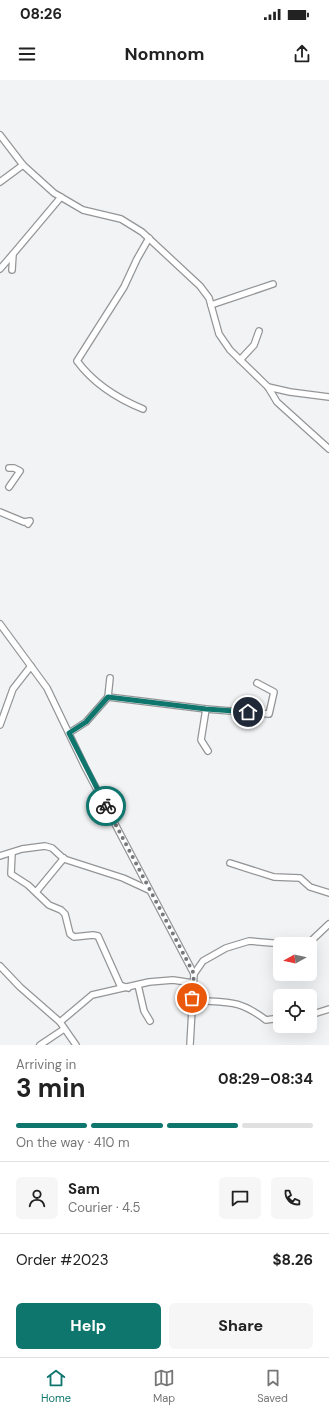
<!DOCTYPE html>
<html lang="en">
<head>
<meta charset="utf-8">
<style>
  :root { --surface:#fff; --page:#f6f6f6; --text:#222; --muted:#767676; --line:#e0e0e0; --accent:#0f766e }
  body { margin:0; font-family:"DM Sans",sans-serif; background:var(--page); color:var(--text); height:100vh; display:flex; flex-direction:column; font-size:15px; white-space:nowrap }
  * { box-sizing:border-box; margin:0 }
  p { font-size:13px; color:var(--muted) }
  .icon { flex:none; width:22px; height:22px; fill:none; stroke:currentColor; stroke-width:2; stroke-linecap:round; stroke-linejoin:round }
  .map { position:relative; height:965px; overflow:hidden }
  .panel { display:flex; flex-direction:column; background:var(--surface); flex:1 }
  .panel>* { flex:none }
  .needle { width:26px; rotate:262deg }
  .tools { position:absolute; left:273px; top:857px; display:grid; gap:8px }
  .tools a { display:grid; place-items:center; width:44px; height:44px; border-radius:6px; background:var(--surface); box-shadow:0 4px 16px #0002; font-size:20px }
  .pin { position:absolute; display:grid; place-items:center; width:34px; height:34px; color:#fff; margin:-17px; border:2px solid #fff; border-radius:50%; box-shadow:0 1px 4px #0007 }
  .courier { position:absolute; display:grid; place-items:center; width:40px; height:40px; margin:-20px; border:3px solid #0f766e; border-radius:50%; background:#fff; color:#222; box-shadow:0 1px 5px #0007 }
  .headline em { font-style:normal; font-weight:700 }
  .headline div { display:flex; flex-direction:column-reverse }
  .headline { display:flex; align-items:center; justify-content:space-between; height:68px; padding:0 16px }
  h1 { font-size:26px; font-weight:700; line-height:30px }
  .bar { display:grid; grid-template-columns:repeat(4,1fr); gap:6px 4px; align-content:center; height:48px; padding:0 16px }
  .bar i { height:5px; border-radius:3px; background:var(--line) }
  .bar .on { background:var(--accent) }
  .bar p { grid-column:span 4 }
  .line { display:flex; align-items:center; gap:10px; padding:0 16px; border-top:1px solid var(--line) }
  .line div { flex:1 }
  .round { display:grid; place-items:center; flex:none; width:42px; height:42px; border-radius:6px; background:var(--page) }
  .button { display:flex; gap:8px; margin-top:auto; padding:8px 16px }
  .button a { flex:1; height:46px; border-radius:6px; background:var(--accent); color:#fff; font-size:16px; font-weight:700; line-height:46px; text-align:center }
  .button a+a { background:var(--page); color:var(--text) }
  .status { display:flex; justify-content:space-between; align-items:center; height:28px; padding:0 20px; background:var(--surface); direction:ltr }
  .status svg { height:11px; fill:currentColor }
  header { display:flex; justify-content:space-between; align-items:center; height:52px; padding:0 16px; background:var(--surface); font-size:18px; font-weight:700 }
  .tabs { display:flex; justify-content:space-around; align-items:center; height:56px; border-top:1px solid var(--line); background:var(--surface); font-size:11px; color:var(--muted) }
  .tabs a { display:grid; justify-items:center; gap:2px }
  .tabs .on { color:var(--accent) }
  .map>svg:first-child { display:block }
</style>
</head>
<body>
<div class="status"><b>08:26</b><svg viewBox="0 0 49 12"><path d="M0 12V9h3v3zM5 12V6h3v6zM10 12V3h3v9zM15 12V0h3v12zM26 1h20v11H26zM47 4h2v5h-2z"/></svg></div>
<header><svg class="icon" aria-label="menu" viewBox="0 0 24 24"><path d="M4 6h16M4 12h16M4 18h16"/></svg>Nomnom<svg class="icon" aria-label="share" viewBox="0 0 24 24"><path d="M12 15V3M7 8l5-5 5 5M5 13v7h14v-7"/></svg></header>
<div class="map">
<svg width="329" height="965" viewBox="0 0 329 965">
  <rect width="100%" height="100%" fill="#f1f3f5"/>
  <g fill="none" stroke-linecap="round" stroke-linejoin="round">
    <!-- minor casing -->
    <g stroke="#949597" stroke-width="8">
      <g id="minor">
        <path d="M0,55L23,85L54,113L83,130L121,139L142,152L200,206L209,218L219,254L230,270L268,307L277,322L329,369"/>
        <path d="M0,102L23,85"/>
        <path d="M0,189L13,174"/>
        <path d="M12,190L13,174L61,117"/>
        <path d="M211,225L273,204"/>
        <path d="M240,280L254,265L259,251"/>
        <path d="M268,307L290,312L329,317"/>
        <path d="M143,329C116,318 94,304 77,281L124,207L137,179L149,158"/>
        <path d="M9,407L20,391L14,388H9"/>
        <path d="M0,432L24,442L30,441L28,444"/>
        <path d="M0,544L47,608L85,687L194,894L190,965"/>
        <path d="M108,617L206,629L269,634L274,612L257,603"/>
        <path d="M206,629L201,660L208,671"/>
        <path d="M0,645L13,609L31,586"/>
        <path d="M69,653L86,642L108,617L110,598"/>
        <path d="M12,773L11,794L28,805L49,825L61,830L65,834L70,854L74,857L93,855L98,856L120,905L128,908"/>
        <path d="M0,776L22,769L45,766L52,768L64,779L123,798L149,810"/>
        <path d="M230,783L274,797L300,798L310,807L329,813"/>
        <path d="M36,812L64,778"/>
        <path d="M301,864L310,862L329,844"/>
        <path d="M0,886L20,907L60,942L76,965"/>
        <path d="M194,894L203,881L226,868L249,861L284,864"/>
        <path d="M138,905L144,931L150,941"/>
        <path d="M192,920C226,923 237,918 266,940L280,938"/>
        <path d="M310,935L329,929"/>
        <path d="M60,942L92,915L149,902L173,900L193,903"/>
        <path d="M40,965L64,949"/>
      </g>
    </g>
    <!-- minor -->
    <use href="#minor" stroke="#fff" stroke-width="5.5"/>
  </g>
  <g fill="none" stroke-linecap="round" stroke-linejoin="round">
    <!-- done -->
    <path stroke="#777879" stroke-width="4" stroke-dasharray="0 7.2" d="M106,726L194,894L192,918"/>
    <!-- route -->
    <path stroke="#0f766e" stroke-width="5" d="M106,726L69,653L86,642L108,617L206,629L248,632"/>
  </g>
</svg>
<div class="tools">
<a><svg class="needle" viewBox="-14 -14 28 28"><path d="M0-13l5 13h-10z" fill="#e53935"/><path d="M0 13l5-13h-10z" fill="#767676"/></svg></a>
<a><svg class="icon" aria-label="locate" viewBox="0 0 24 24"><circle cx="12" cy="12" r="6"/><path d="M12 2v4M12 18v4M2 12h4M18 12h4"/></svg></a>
</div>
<div class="pin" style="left:192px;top:918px;background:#ea580c"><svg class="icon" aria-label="bag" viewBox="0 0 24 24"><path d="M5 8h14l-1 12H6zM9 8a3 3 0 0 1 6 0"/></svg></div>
<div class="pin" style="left:248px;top:632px;background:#1f2937"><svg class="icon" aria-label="home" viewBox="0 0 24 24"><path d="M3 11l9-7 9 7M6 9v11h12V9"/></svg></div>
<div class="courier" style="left:106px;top:726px"><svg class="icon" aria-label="bike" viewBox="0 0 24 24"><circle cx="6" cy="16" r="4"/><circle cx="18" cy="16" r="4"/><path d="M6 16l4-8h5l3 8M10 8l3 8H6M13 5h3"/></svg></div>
</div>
<section class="panel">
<div class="headline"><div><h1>3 min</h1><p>Arriving in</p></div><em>08:29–08:34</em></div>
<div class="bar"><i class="on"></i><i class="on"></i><i class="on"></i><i></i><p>On the way · 410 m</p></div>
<div class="line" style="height:72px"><a class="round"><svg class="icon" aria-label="person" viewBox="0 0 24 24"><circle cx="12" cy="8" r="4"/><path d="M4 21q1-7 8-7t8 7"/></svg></a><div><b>Sam</b><p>Courier · 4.5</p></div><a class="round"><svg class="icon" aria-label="chat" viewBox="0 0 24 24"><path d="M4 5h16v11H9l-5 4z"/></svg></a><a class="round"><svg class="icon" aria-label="phone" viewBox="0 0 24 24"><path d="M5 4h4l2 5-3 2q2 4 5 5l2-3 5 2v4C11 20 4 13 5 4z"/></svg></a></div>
<div class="line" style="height:52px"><div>Order #2023</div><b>$8.26</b></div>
<div class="button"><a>Help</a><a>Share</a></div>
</section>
<nav class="tabs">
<a class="on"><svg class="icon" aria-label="home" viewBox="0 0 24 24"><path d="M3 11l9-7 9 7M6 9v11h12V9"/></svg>Home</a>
<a><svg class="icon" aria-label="map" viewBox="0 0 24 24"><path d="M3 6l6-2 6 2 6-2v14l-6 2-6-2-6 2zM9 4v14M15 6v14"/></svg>Map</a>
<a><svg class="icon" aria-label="saved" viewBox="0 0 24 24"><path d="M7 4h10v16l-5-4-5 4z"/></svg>Saved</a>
</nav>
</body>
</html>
